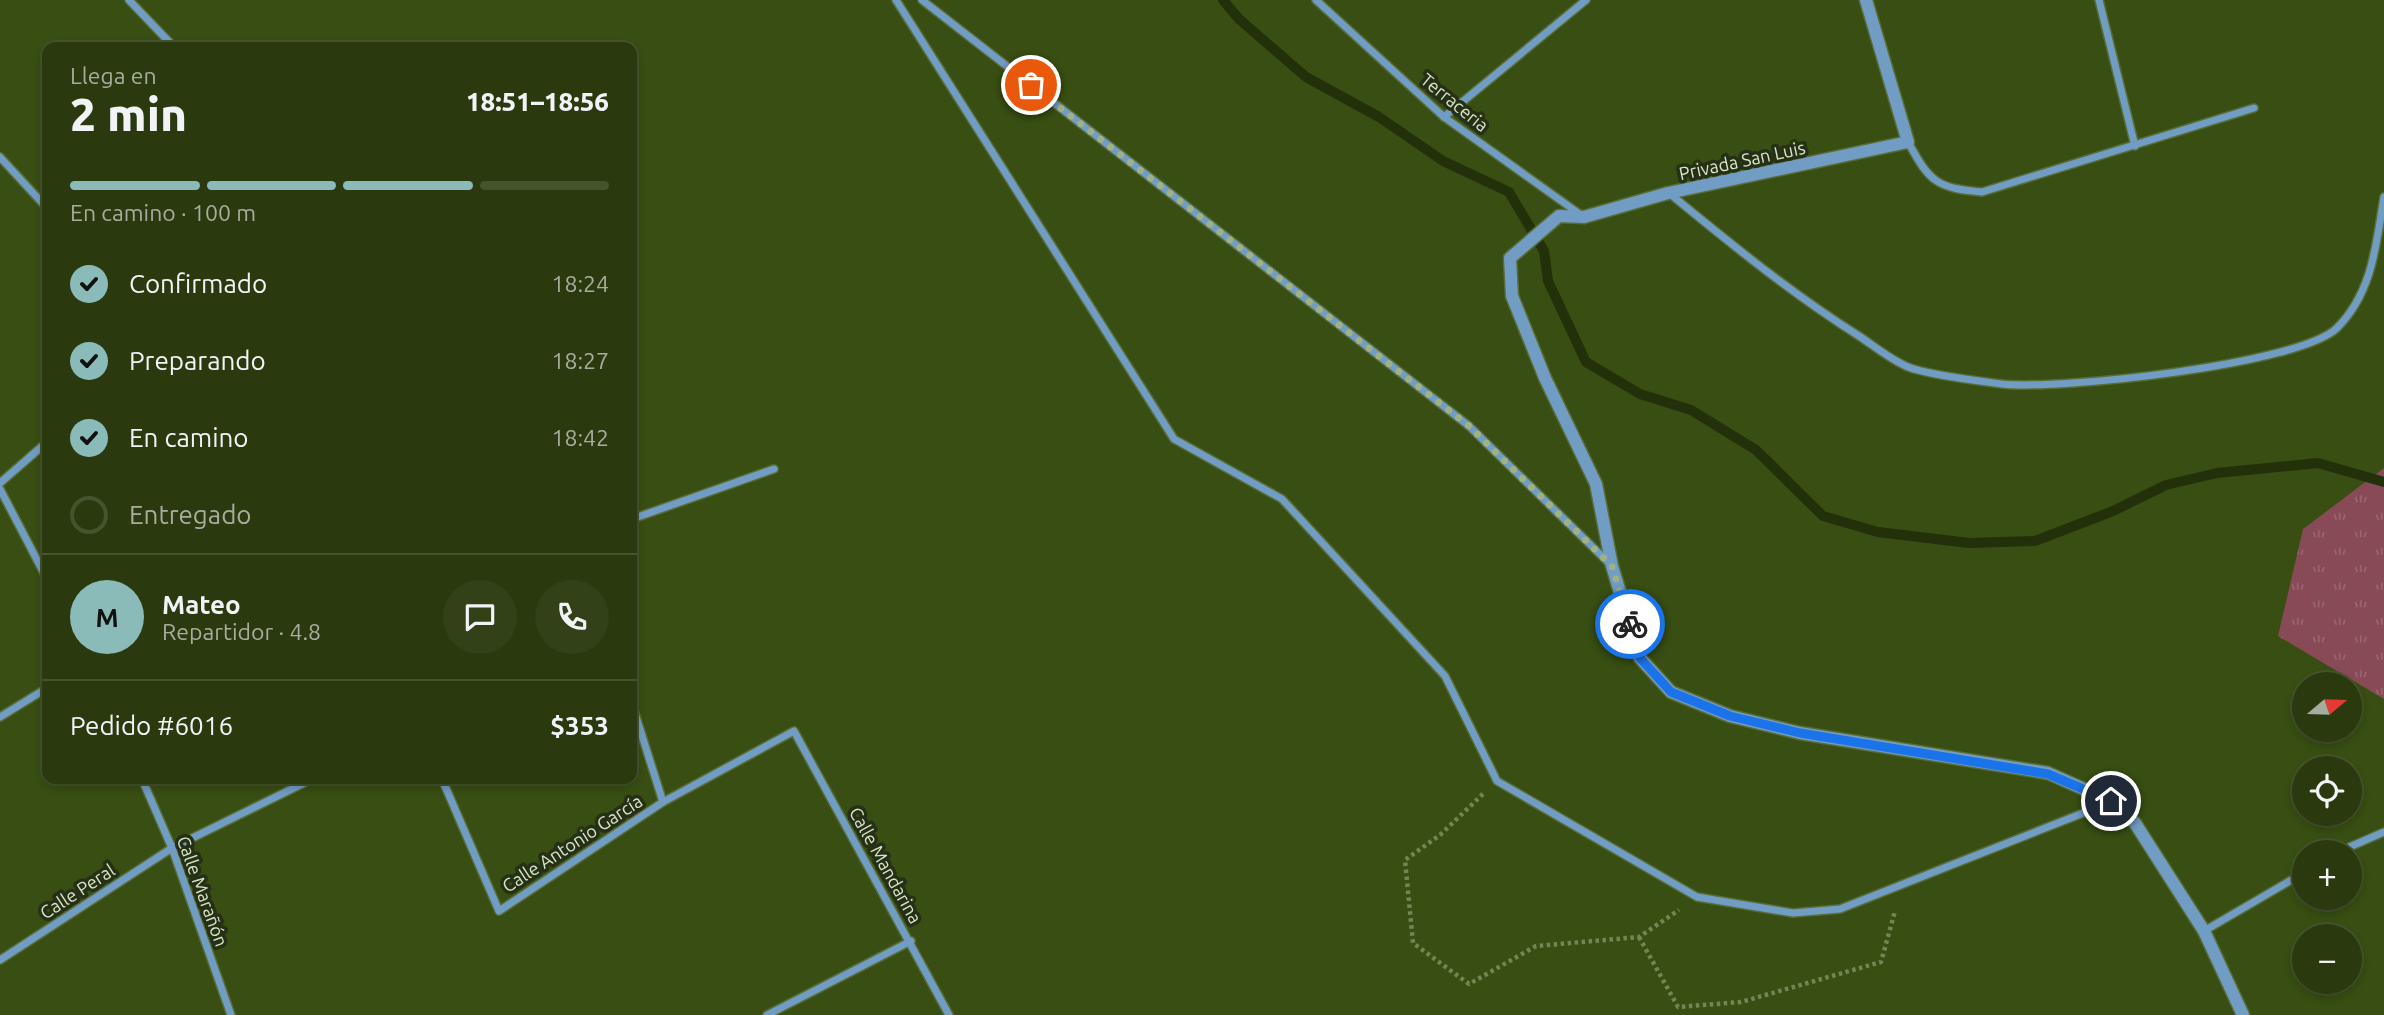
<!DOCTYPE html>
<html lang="es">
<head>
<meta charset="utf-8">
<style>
  :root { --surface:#2a3a0e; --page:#324117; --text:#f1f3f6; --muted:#a5ad9e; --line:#46542e; --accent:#8bbbb9 }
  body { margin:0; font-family:Ubuntu,sans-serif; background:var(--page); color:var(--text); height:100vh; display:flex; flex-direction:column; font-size:26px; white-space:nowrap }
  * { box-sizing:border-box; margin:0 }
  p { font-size:23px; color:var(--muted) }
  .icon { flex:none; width:38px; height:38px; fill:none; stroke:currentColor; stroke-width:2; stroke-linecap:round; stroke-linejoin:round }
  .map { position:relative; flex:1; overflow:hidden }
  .side { position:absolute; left:42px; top:42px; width:595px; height:742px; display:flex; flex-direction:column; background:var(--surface); border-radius:14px; box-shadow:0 4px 10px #0003,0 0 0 2px var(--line) }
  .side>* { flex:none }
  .needle { width:46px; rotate:71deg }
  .buttons { position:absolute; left:2292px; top:672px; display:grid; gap:14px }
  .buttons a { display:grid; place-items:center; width:70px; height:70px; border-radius:50%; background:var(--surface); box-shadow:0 4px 10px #0003,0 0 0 2px var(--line); font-size:35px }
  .pin { position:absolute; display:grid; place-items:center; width:60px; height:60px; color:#fff; margin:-30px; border:4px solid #fff; border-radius:50%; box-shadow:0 2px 7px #0007 }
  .courier { position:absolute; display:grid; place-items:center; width:70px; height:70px; margin:-35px; border:5px solid #1a73e8; border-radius:50%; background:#fff; color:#222; box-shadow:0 2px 9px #0007 }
  .head em { font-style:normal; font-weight:800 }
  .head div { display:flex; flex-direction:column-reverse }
  .head { display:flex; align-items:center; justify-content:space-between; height:119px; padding:0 28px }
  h1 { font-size:46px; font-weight:800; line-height:52px }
  .bar { display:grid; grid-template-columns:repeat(4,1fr); gap:10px 7px; align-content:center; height:84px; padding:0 28px }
  .bar i { height:9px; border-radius:5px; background:var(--line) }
  .bar .selected { background:var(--accent) }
  .bar p { grid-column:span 4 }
  .line { display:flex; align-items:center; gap:18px; padding:0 28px; border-top:2px solid var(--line) }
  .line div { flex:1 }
  .round { display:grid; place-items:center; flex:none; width:74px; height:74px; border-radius:37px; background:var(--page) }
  ol { padding:0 28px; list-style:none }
  li { display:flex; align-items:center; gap:21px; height:77px }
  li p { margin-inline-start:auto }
  li .icon { padding:7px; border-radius:50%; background:var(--accent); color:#111; stroke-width:4 }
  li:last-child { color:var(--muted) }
  li i { width:38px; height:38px; border:4px solid var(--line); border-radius:50% }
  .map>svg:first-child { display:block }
</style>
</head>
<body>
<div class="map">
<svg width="2384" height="1015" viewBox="0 0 2384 1015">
  <defs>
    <pattern id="grass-tufts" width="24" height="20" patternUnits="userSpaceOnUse" patternTransform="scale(1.75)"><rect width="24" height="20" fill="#884a57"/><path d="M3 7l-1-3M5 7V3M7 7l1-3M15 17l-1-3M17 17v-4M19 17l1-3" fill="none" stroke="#98646e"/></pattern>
  </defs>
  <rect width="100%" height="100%" fill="#384e12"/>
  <!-- grass -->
  <path fill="url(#grass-tufts)" d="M2384,468V699L2278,636L2303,529Z"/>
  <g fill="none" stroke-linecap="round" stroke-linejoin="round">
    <!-- stream -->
    <path stroke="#223109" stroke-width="10" d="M1223,0L1239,19L1306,77L1379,117L1443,161L1509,192L1544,251L1548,281L1586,362L1640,394L1691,410L1756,450L1823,516L1878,532L1969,543L2035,541L2113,511L2166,485L2217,473L2318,463L2384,482"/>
    <!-- minor casing -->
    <g stroke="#586c36" stroke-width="10">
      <g id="minor">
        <path d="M129,0L174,47"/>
        <path d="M896,0L1174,439L1282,499L1445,676L1497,781L1697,897L1793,913L1840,909L2111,802"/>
        <path d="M922,0L1469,426L1609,563"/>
        <path d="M1316,0L1444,117L1581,215"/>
        <path d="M2099,0L2135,146"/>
        <path d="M1444,117L1586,0"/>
        <path d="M1908,142C1930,182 1936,188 1982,192L2254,108"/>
        <path d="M0,157L47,208"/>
        <path d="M1669,193C1731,244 1791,293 1859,336C1874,346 1891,360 1908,367C1928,375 1979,381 2002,384C2059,390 2298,365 2337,328C2373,292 2376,244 2384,197"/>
        <path d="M0,483L47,442"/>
        <path d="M0,489L47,579"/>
        <path d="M632,519L774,469"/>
        <path d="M632,704L663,802"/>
        <path d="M0,717L47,688"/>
        <path d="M142,779L172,848L231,1015"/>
        <path d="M442,779L499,911L663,802L794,731L949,1015"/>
        <path d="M2338,852L2384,832"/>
        <path d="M2204,931L2305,872"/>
        <path d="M0,960L172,848L312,779"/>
        <path d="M767,1015L911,941"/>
      </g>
    </g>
    <!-- tertiary casing -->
    <g stroke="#586c36" stroke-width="15">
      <path id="tertiary" d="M1866,0L1908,142L1668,193L1584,217L1559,216L1510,258L1512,296L1545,378L1596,484L1612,566L1640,658L1671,692L1730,716L1800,733L2048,773L2111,801L2135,823L2204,931L2243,1015"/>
    </g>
    <!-- path -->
    <g stroke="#728554" stroke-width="4.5" stroke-dasharray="3.5 3.5" stroke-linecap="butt">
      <path d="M1483,794L1440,835L1405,860L1413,943L1469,984L1536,946L1639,937L1679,910"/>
      <path d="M1639,937L1678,1007L1741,1002L1881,962L1895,911"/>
    </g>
    <!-- minor -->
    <use href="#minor" stroke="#719cc3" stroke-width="7"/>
    <!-- tertiary -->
    <use href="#tertiary" stroke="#719cc3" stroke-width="12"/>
  </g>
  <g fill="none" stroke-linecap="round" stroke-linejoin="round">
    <!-- done -->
    <path stroke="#9fb187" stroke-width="7" stroke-dasharray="0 12.6" d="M1031,85L1469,426L1612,566L1630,624"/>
    <!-- route -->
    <path stroke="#1a73e8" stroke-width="9" d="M1630,624L1640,658L1671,692L1730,716L1800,733L2048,774L2111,801"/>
  </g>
  <g text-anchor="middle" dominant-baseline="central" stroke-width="7" stroke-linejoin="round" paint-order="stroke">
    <!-- street labels -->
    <g font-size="18" fill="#d7e6c6" stroke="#263017">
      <text transform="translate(1455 102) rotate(39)">Terraceria</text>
      <text transform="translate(1742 160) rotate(-12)">Privada San Luis</text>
      <text transform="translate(572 843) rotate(-33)">Calle Antonio García</text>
      <text transform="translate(886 865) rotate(61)">Calle Mandarina</text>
      <text transform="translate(77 891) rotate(-33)">Calle Peral</text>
      <text transform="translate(203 891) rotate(70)">Calle Marañón</text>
    </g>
  </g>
</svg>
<div class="buttons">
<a><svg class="needle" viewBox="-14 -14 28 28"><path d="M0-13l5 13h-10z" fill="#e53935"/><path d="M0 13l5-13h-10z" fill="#a5ad9e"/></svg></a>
<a><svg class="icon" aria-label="locate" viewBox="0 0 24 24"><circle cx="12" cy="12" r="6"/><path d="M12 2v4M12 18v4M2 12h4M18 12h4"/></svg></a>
<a>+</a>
<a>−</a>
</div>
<div class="pin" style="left:1031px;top:85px;background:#ea580c"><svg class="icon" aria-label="bag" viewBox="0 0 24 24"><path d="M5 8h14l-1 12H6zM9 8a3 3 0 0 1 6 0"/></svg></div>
<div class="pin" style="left:2111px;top:801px;background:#1f2937"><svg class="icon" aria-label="home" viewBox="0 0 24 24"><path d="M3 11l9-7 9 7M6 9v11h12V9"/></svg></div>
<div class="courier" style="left:1630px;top:624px"><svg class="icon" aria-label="bike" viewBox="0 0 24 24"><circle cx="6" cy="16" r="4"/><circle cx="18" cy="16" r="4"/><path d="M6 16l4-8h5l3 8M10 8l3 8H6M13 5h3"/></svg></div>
<section class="side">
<div class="head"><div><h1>2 min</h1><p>Llega en</p></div><em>18:51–18:56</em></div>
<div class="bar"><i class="selected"></i><i class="selected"></i><i class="selected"></i><i></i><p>En camino · 100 m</p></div>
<ol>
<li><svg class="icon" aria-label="check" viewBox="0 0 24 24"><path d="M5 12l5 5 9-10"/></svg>Confirmado<p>18:24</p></li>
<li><svg class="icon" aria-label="check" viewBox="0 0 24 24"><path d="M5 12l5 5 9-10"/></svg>Preparando<p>18:27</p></li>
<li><svg class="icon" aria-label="check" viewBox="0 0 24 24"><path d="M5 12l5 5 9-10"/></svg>En camino<p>18:42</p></li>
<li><i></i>Entregado</li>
</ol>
<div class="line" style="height:126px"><b class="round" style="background:var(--accent);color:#111">M</b><div><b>Mateo</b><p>Repartidor · 4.8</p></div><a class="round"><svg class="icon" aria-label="chat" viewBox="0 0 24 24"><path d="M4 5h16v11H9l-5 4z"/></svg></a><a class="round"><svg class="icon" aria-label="phone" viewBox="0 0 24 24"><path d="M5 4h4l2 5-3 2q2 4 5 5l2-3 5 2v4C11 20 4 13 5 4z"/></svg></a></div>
<div class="line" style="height:91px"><div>Pedido #6016</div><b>$353</b></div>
</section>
</div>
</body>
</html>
